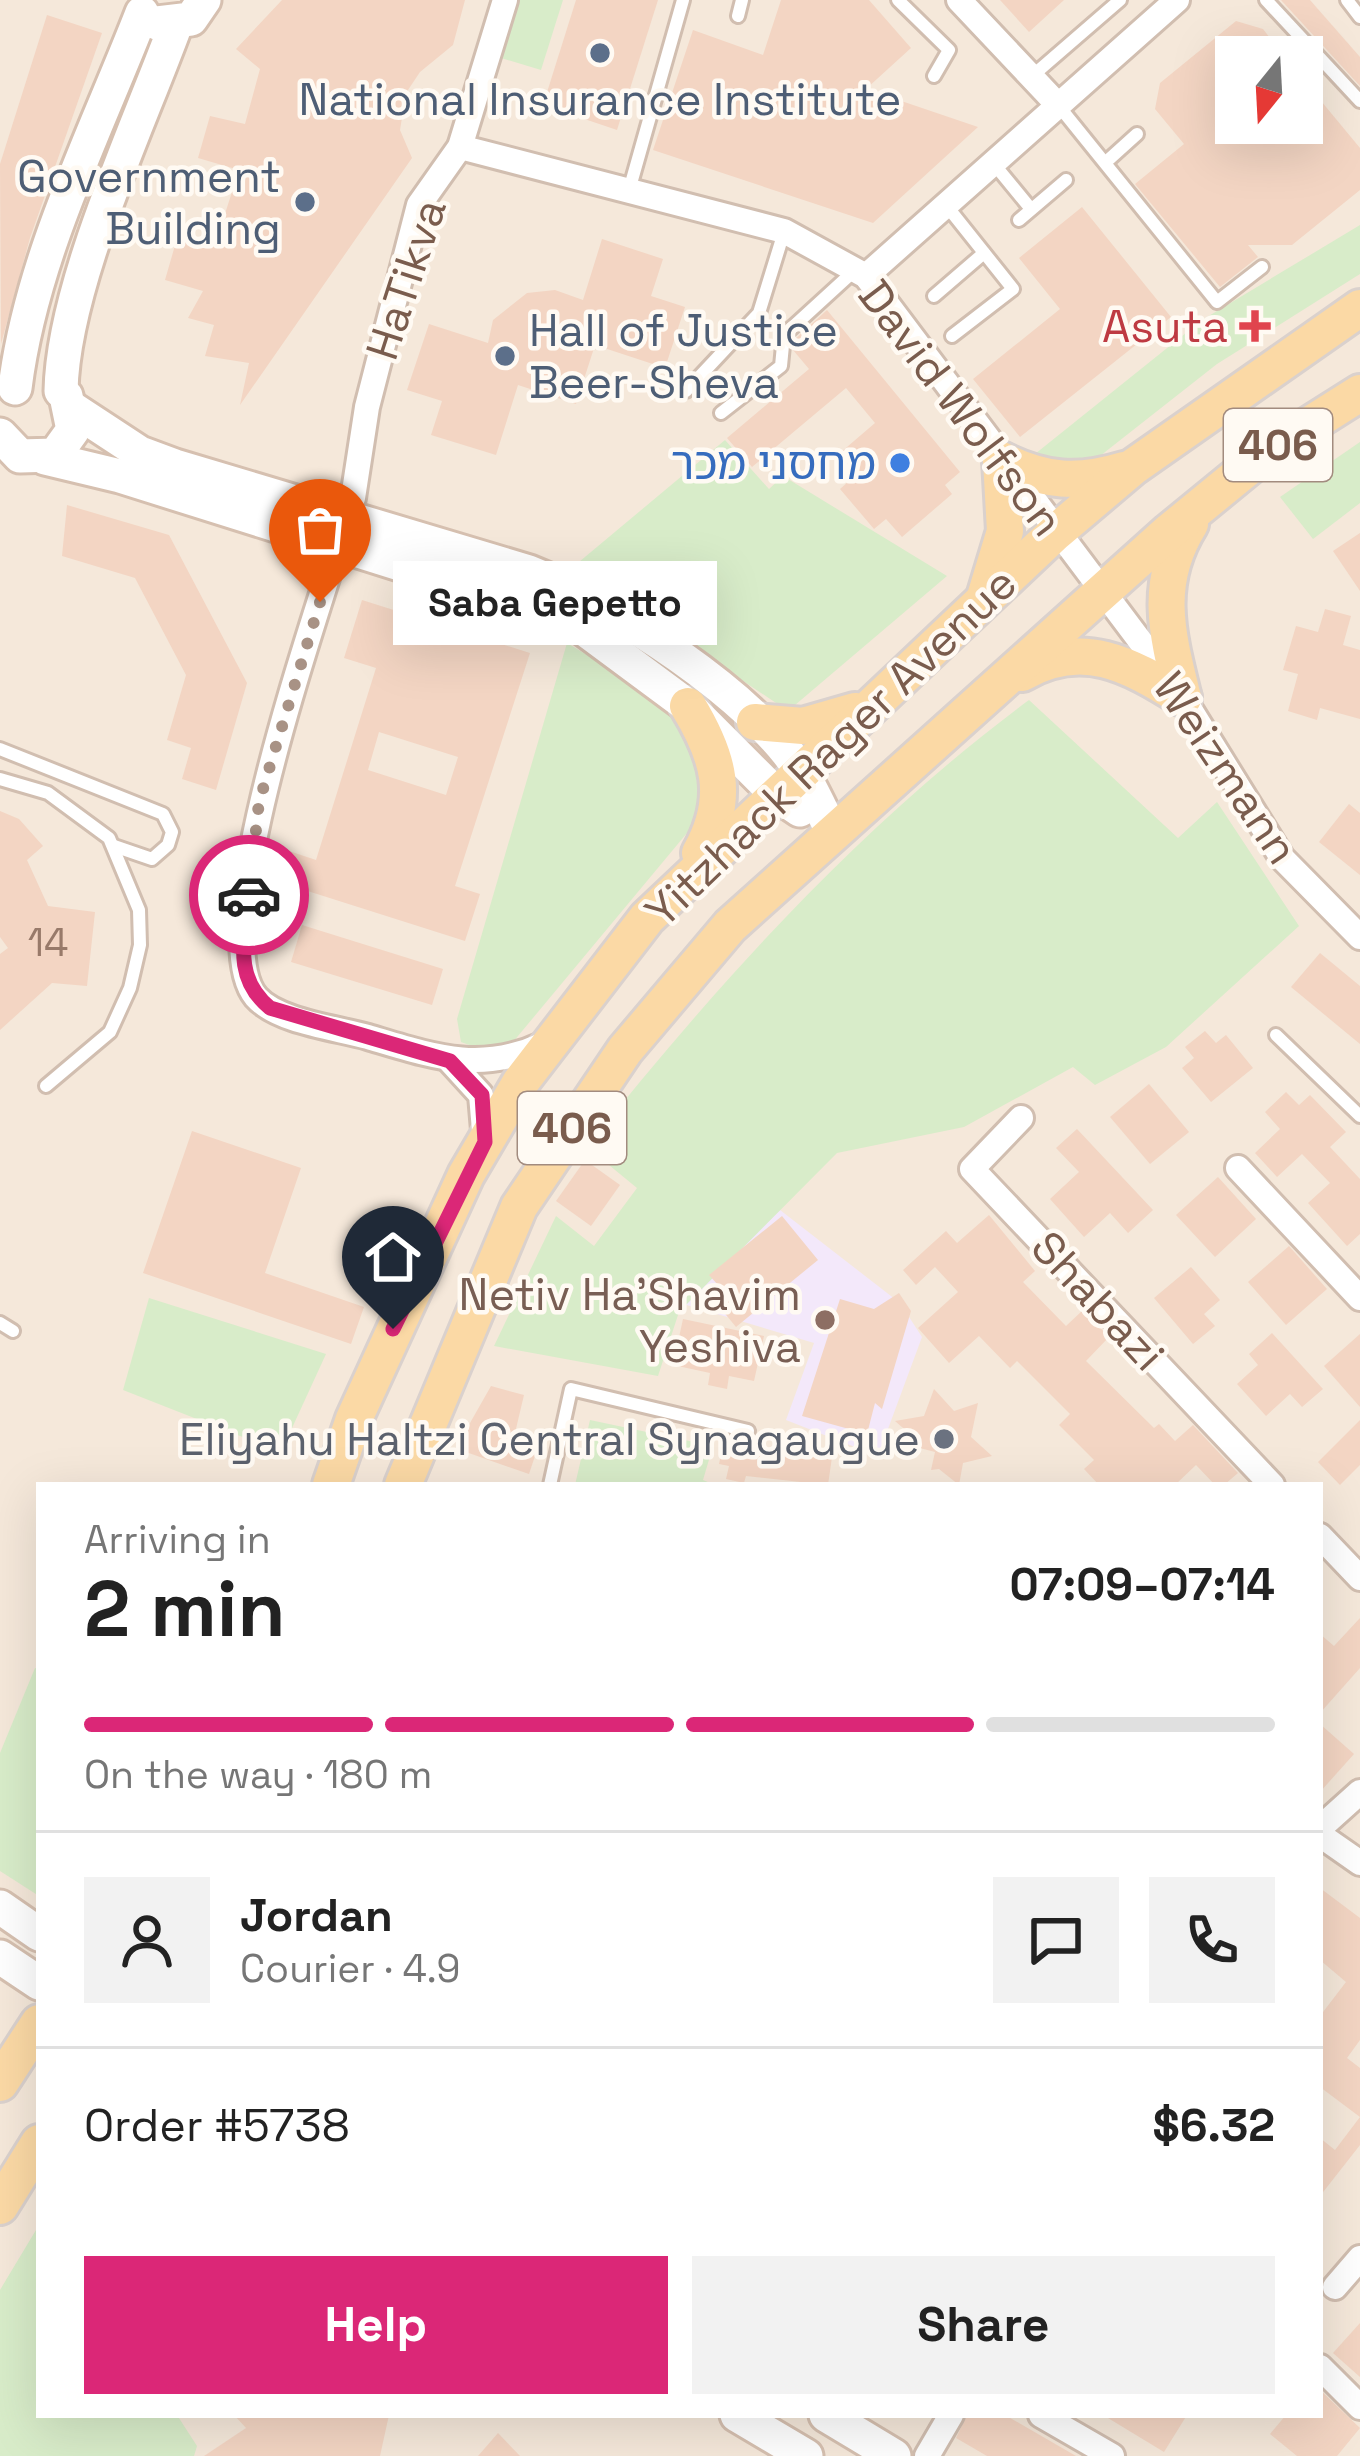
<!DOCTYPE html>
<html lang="en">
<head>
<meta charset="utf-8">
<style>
  :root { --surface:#fff; --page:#f2f2f2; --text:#222; --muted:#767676; --line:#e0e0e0; --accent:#db2777 }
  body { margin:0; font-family:"Space Grotesk","Noto Sans Hebrew",sans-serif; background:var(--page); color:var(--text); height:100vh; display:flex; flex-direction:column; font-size:45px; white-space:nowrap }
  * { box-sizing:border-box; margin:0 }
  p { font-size:39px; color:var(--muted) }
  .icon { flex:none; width:66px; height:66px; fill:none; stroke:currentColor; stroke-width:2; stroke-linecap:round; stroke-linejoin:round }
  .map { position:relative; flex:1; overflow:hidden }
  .details { position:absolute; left:36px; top:1482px; width:1287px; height:936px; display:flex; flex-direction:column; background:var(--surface); border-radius:0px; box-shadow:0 12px 48px #0002 }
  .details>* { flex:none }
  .needle { width:78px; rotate:198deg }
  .buttons { position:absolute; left:1215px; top:36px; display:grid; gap:24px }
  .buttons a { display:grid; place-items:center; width:108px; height:108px; border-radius:0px; background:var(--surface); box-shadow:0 12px 48px #0002; font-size:60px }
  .pin { position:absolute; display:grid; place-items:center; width:102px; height:102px; color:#fff; margin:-123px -51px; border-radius:50% 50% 50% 0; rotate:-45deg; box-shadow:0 0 12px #0007 }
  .pin .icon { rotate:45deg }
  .courier { position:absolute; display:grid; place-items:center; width:120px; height:120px; margin:-60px; border:9px solid #db2777; border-radius:50%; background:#fff; color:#222; box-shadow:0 3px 15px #0007 }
  .bubble { position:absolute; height:84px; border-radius:0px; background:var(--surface); box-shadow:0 12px 48px #0002; font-size:39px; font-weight:700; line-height:84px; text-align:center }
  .summary em { font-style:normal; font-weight:700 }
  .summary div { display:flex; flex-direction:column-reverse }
  .summary { display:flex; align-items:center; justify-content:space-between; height:204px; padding:0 48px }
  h1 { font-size:78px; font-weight:700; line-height:90px }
  .bar { display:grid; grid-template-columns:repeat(4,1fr); gap:18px 12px; align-content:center; height:144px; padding:0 48px }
  .bar i { height:15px; border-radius:9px; background:var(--line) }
  .bar .selected { background:var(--accent) }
  .bar p { grid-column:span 4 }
  .line { display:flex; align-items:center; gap:30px; padding:0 48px; border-top:3px solid var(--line) }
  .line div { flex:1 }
  .round { display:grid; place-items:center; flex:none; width:126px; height:126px; border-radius:0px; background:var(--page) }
  .primary-button { display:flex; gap:24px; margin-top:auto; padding:24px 48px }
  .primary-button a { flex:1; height:138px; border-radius:0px; background:var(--accent); color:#fff; font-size:48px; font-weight:700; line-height:138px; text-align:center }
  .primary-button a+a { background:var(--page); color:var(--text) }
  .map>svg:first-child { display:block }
</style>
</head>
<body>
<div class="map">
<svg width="1360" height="2456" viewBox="0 0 1360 2456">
  <rect width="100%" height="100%" fill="#fdf6ec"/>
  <!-- residential -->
  <path fill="#f5e8da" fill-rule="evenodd" d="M0,0H1360V2456H0ZM1236,57H1302V123H1236ZM39,1485H1320V2415H39Z"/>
  <!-- education -->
  <path fill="#f3e8fa" d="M780,1210L900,1303L922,1337L878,1456L786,1420L814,1343L680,1303Z"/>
  <!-- green -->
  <g fill="#d8ecc9">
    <path d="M518,0H563L541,70L501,58Z"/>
    <path d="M1360,225V274L1217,364L1086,467L1035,454L1202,320Z"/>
    <path d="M725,440L769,489L783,476L947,576L788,711L573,567Z"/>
    <path d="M1360,442V503L1313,539L1280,497Z"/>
    <path d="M567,643C648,692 706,715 697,821L508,1048L488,1052L461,1042L457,1019Z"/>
    <path d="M1029,700L1178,838L1217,802L1299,926L1166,1047L1095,1085L1073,1067L964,1127L837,1153L679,1312L658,1376L494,1346L556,1216L594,1246L637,1188L587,1147C719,982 858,827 1029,700Z"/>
    <path d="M149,1298L326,1354L281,1452L123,1390Z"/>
    <path d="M590,1420L713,1446L703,1480L715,1485H575Z"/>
    <path d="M35,1668L39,1669V1896L0,1871V1753Z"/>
    <path d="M39,2225V2415H177L197,2446L194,2456H0V2290Z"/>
  </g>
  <!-- building -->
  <g fill="#f3d5c3" fill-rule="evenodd">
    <path d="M282,0H465L453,45L420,72L406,93L400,130L412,158L240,405L249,363L205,356L214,325L188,318L203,291L165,280L178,235L215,245L239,170L198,158L210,116L245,124L260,69L236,49Z"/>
    <path d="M576,0H658L617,130L543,105Z"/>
    <path d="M781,0H869L911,48L866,89L978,127L873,223L653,150L693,30L763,55Z"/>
    <path d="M1000,0H1064L1029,32Z"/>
    <path d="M1281,0H1310L1360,57V86Z"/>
    <path d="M47,15L102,33L30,238L1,344L0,164Z"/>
    <path d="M1236,21L1263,29L1285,57H1236V123H1302V78L1360,148V190L1292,245H1248L1258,257L1220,287L1135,184L1184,144L1155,109L1160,83Z"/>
    <path d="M1082,207L1171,317L1020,437L973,379L1060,309L1019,258Z"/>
    <path d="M602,239L663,259L651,296L685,307L665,368L595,345L576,404L518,385L496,455L431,435L442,401L407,390L429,324L488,343L493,320L527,293L555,290L583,300Z"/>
    <path d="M827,310L960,472L945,485L952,494L902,537L886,519L874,529L840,489L857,474L840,453L875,423L846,388L752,467L727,438L809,369L793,350L794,340Z"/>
    <path d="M67,505L169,535L247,683L216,790L182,779L191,748L167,740L186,675L135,578L62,556Z"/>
    <path d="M1360,533V591L1333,551Z"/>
    <path d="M362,600L530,653L455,886L480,894L465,941L295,887L293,893L268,885L280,848L316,860L376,668L344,658ZM379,732L458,757L446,795L368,770Z"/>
    <path d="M1325,609L1351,616L1343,645L1360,650V719L1320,708L1317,720L1288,711L1298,674L1283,670L1296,626L1318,632Z"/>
    <path d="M1349,804L1360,813V875L1319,842Z"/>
    <path d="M0,811L19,819L43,846L27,860L48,906L95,912L87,986L52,983L0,1030V954L8,948L0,937Z"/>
    <path d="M302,925L443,969L432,1005L291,962Z"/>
    <path d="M1320,953L1360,986V1044L1291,987Z"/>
    <path d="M1205,1031L1216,1043L1226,1035L1253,1068L1211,1102L1182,1068L1194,1058L1185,1047Z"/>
    <path d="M1149,1084L1189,1132L1150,1164L1110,1117Z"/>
    <path d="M1286,1092L1299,1105L1310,1095L1346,1132L1330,1147L1360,1179V1234L1347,1246L1308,1203L1330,1183L1302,1154L1277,1177L1255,1153L1280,1129L1265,1112Z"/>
    <path d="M1077,1129L1153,1210L1128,1233L1110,1213L1084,1237L1050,1199L1079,1172L1056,1148Z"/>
    <path d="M192,1131L301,1168L265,1273L364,1307L351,1344L143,1273Z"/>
    <path d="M585,1160L620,1185L591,1226L556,1201Z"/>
    <path d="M1218,1177L1256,1219L1215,1257L1176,1215Z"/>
    <path d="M989,1215L1035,1271L1023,1282L1066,1326L1083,1310L1109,1337L1086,1361L1154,1428L1159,1424L1175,1441L1193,1425L1238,1473L1224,1485H1215L1196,1465L1175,1485H1099L1084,1469L1094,1460L1059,1425L1070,1414L1017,1361L1010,1368L979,1336L949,1363L918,1328L958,1292L935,1267L916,1285L903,1270L946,1231L957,1243Z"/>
    <path d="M782,1216L818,1260L736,1327L708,1293L718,1285L709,1275Z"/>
    <path d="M1289,1246L1327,1289L1286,1325L1248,1282Z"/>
    <path d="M1191,1267L1220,1300L1204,1314L1215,1326L1193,1344L1154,1298Z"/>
    <path d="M899,1293L911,1311L882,1409L875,1403L867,1434L802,1416L840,1299L874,1309Z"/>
    <path d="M683,1319L764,1336L754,1381L729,1376L727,1389L708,1385L710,1373L673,1365Z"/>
    <path d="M1272,1333L1323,1389L1302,1407L1290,1394L1266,1416L1237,1384L1258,1365L1249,1354Z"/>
    <path d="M1360,1334V1407L1324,1366Z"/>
    <path d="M491,1386L524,1395L515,1433L540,1441L529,1474L463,1451L470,1423Z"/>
    <path d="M934,1389L954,1411L978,1403L971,1437L992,1456L963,1463L959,1485L939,1469L931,1470L935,1452L916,1447L918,1441L895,1421L924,1416Z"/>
    <path d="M1360,1420V1465L1340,1485L1318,1462Z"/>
    <path d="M723,1445L773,1457L775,1447L832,1457L828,1485L746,1476L744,1483L726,1479L729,1466L719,1464Z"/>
    <path d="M1360,1618V1668L1320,1713V1634L1334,1646Z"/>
    <path d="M1320,1724L1354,1754L1320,1792Z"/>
    <path d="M1320,1888L1360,1918V2040L1347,2058L1360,2068V2145L1320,2196V2138L1335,2150L1360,2117L1320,2087V2016L1346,1982L1320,1960Z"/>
    <path d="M1360,2323V2377L1333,2353Z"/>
    <path d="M1320,2390L1360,2428L1337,2456H1297L1270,2434L1286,2415H1320Z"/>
    <path d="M234,2415H389L380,2456H204L246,2428Z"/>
    <path d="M967,2415H1005L1076,2456H987L956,2438Z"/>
    <path d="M1103,2415H1187L1164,2452Z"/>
    <path d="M498,2433L520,2456H478Z"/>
  </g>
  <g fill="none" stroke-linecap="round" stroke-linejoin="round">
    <!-- lane casing -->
    <g stroke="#d1beb0" stroke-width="18">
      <g id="lane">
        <path d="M898,0L949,50L934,76"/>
        <path d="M1266,0L1360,101"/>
        <path d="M1347,0L1360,17"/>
        <path d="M738,16L742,0"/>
        <path d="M1031,77L1120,0"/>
        <path d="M1058,105L1217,302L1262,267"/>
        <path d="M1106,162L1137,134"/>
        <path d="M994,164L1031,209"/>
        <path d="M630,187L683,0"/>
        <path d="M946,205L1013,289L952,336"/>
        <path d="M1019,220L1066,180"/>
        <path d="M934,296L984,253"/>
        <path d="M686,391L759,313L784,232"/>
        <path d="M721,413L781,366L784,335L854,271"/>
        <path d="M0,749L163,814L172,832L168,845L152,859L114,846"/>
        <path d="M0,779L48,793L109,838L139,910L140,945L130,988L110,1032L46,1086"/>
        <path d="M1276,1035L1360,1116"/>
        <path d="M0,1323L13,1331"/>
        <path d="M550,1485L571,1389L748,1431"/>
      </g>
    </g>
    <!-- street casing -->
    <g stroke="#d1beb0" stroke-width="30">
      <g id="street">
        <path d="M959,0L1058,105"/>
        <path d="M460,147L784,231L866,276L1183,698L1282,858L1360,937"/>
        <path d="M866,276L1177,0"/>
        <path d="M353,498L367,407L419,205L460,147L505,0"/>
        <path d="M332,562C309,638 205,937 256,997C278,1022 337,1028 368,1037C432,1056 481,1074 544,1044"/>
        <path d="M450,1061L481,1095L485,1142"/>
        <path d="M1021,1118L972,1169L1272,1485"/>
        <path d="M1238,1168L1360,1298"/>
        <path d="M1320,1536L1360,1578"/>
        <path d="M1320,1828L1360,1792"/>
        <path d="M1320,1835L1360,1863"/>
        <path d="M1335,2287L1360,2258"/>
        <path d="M1320,2367L1360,2407"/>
        <path d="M1041,2415L1112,2456"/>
        <path d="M927,2456L951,2415"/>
      </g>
    </g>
    <!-- secondary casing -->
    <g stroke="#d6c0b0" stroke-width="39">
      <g id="secondary">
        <path d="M157,23L191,19L204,0"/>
        <path d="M15,388C31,258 95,134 142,13"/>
        <path d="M61,391C63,285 138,128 176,24"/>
        <path d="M73,409L140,453L175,466L529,572C613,605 754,696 802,773C813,791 822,812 832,831"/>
        <path d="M0,435L20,456L55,455L73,430L66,396"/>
        <path d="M45,458L120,476L568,617L688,706L775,793L800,810"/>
        <path d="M0,1907L39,1934"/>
        <path d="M0,1957L39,1983"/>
        <path d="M737,2415L806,2456"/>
        <path d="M826,2415L894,2456"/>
      </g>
    </g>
    <!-- primary casing -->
    <g stroke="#dad1cd" stroke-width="42">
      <g id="primary">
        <path d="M1001,460C1045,482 1078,484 1124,470"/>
        <path d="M985,597L1005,531L1001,460"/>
        <path d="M1022,673C1082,638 1129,664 1183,698"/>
        <path d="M1183,698C1167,634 1153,583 1190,524"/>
        <path d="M688,706C719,757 731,798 700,853"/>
        <path d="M755,722L803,726L855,711"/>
        <path d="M331,1485L354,1419L466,1175L520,1083L647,918L1055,533L1133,467L1360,308"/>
        <path d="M403,1485L519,1207L625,1050L730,926L1169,532L1268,451L1360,393"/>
        <path d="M0,2083L39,2023"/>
        <path d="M0,2206L39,2143"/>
      </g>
    </g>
    <!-- lane -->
    <use href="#lane" stroke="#fff" stroke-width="12"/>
    <!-- street -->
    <use href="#street" stroke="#fff" stroke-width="24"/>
    <!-- secondary -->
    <use href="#secondary" stroke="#fff" stroke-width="33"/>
    <!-- primary -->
    <use href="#primary" stroke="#fbd9a5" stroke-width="36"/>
  </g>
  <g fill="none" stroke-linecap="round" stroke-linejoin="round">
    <!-- done -->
    <path stroke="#a89285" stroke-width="12" stroke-dasharray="0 21.6" d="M249,895L259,802L320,602"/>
    <!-- route -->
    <path stroke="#db2777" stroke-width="15" d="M249,895C245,938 232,977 270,1008L450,1061L482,1095L485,1142L393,1329"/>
  </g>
  <!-- markers -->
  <g fill="#5c6f8a" stroke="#fffaf3" stroke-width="4.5">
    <circle cx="600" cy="53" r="12"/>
    <circle cx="305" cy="202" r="12"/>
    <circle cx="505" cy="356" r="12"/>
  </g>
  <path fill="#e0444e" stroke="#fffaf3" stroke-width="4.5" d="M1249 308h12v12h12v12h-12v12h-12v-12h-12v-12h12z"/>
  <circle fill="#3f7fe0" stroke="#fffaf3" stroke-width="4.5" cx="900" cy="463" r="12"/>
  <circle fill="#8d6e63" stroke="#fffaf3" stroke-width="4.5" cx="825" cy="1320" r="12"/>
  <circle fill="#6b7280" stroke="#fffaf3" stroke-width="4.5" cx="944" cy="1439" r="12"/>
  <g text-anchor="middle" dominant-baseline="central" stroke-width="9" stroke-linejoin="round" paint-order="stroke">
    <!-- number labels -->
    <g font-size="39" fill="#987a6a">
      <text x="48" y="942">14</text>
    </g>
    <!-- shield labels -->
    <g fill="#fffaf3" stroke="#a28b7f" stroke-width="3">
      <rect x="1224" y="409" width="108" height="72" rx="9"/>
      <rect x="518" y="1092" width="108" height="72" rx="9"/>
    </g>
    <g font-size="42" font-weight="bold" fill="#7a5c4d">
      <text x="1278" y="445">406</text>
      <text x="572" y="1128">406</text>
    </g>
    <!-- service labels -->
    <g font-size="45" fill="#4e5e75" stroke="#fffaf3">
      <text x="600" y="99">National Insurance Institute</text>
      <text x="281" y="176" text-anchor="end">Government<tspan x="281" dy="52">Building</tspan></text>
      <text x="529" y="330" text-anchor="start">Hall of Justice<tspan x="529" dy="52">Beer-Sheva</tspan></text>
    </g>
    <!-- street labels -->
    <g font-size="45" fill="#7a5c4d" stroke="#fffaf3">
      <text transform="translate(406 279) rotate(-72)">HaTikva</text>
      <text transform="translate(961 408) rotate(53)">David Wolfson</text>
      <text transform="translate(831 747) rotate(-44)">Yitzhack Rager Avenue</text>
      <text transform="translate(1226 768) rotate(56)">Weizmann</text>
      <text transform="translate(1098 1301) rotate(47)">Shabazi</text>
    </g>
    <!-- health labels -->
    <g font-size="45" fill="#be3a42" stroke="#fffaf3" text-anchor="end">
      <text x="1228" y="326">Asuta</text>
    </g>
    <!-- shop labels -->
    <g font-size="45" fill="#366cbe" stroke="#fffaf3" text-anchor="end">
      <text x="876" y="463">מחסני מכר</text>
    </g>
    <!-- education labels -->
    <g font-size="45" fill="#785e54" stroke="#fffaf3" text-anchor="end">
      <text x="801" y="1294">Netiv Ha'Shavim<tspan x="801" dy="52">Yeshiva</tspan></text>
    </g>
    <!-- worship labels -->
    <g font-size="45" fill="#5b616d" stroke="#fffaf3" text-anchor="end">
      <text x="920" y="1439">Eliyahu Haltzi Central Synagaugue</text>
    </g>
  </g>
</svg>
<div class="buttons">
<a><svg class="needle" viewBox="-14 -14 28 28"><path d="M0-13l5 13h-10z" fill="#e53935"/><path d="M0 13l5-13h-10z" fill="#767676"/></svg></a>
</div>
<div class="pin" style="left:320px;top:602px;background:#ea580c"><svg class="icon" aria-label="bag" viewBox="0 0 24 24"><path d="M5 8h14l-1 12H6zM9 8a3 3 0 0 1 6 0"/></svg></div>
<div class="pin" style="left:393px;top:1329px;background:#1f2937"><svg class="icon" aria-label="home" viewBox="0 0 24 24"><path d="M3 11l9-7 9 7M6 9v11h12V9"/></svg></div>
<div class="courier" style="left:249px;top:895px"><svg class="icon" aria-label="car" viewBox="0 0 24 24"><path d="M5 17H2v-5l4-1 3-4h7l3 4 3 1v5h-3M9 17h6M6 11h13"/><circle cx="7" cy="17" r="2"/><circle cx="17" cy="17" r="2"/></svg></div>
<div class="bubble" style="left:393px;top:561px;width:324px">Saba Gepetto</div>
<section class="details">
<div class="summary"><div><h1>2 min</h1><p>Arriving in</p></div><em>07:09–07:14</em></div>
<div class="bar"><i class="selected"></i><i class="selected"></i><i class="selected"></i><i></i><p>On the way · 180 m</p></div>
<div class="line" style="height:216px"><a class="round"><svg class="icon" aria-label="person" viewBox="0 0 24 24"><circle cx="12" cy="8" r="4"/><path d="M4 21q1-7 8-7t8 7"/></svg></a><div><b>Jordan</b><p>Courier · 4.9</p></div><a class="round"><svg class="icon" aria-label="chat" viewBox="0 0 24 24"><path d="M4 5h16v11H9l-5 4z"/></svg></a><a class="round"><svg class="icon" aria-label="phone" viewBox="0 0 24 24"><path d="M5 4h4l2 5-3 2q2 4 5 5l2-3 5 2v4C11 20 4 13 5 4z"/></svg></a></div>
<div class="line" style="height:156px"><div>Order #5738</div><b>$6.32</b></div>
<div class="primary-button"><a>Help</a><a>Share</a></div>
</section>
</div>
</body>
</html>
